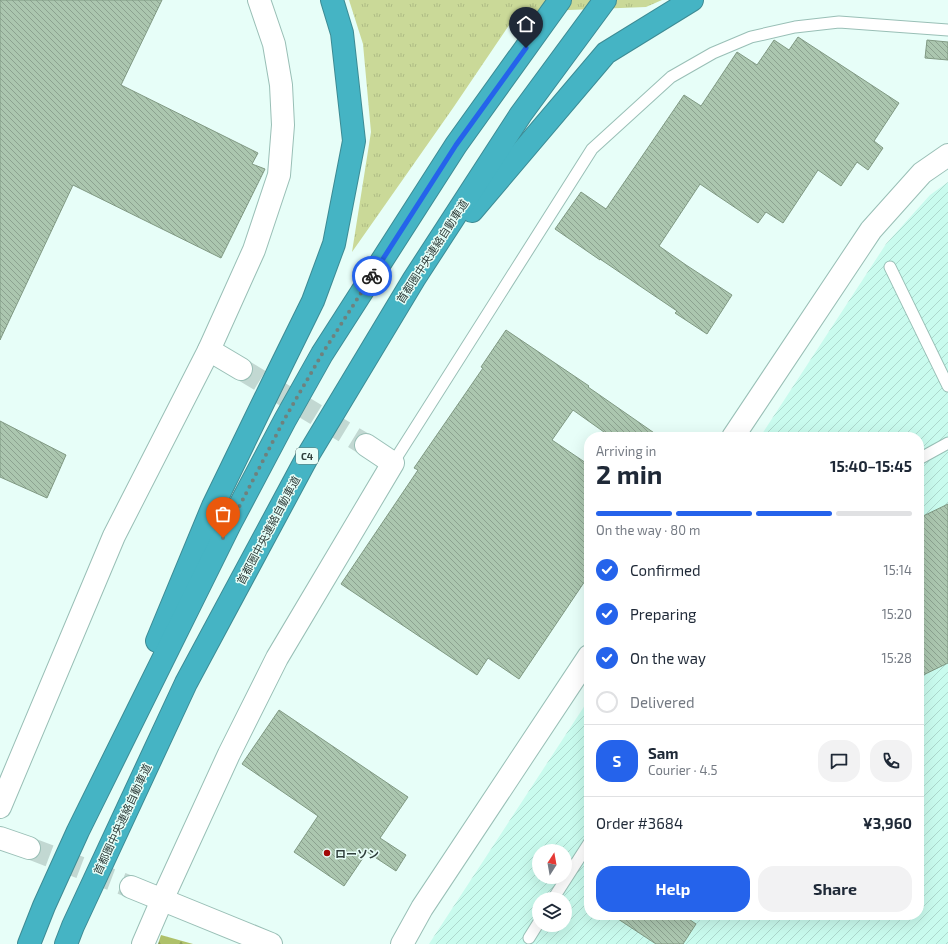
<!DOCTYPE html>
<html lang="en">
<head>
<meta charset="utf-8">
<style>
  :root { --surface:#fff; --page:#f2f2f3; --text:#1f2937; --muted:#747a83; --line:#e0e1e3; --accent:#2563eb }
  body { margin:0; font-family:"Exo 2","Noto Sans JP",sans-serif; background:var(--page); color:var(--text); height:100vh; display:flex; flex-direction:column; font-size:15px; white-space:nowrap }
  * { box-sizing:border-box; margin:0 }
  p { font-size:13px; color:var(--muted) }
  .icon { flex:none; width:22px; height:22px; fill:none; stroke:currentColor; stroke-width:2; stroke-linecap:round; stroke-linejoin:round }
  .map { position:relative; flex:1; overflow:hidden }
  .side { position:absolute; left:584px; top:432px; width:340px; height:488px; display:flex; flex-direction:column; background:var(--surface); border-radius:16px; box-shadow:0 4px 16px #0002 }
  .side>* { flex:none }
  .needle { width:26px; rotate:11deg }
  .tools { position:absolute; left:532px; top:844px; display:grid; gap:8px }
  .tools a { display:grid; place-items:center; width:40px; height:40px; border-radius:50%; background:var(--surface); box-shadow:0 4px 16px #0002; font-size:20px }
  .pin { position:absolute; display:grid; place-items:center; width:34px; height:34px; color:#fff; margin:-41px -17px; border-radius:50% 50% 50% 0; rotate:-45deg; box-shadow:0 0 4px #0007 }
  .pin .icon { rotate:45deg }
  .courier { position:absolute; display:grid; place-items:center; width:40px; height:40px; margin:-20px; border:3px solid #2563eb; border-radius:50%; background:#fff; color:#222; box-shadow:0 1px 5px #0007 }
  .overview em { font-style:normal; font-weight:700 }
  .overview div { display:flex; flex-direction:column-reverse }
  .overview { display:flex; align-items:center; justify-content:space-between; height:68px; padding:0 12px }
  h1 { font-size:26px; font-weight:700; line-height:30px }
  .bar { display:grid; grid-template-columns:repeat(4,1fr); gap:6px 4px; align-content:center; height:48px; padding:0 12px }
  .bar i { height:5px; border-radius:3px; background:var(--line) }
  .bar .on { background:var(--accent) }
  .bar p { grid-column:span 4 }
  .line { display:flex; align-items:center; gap:10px; padding:0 12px; border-top:1px solid var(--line) }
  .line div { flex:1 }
  .round { display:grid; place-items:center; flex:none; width:42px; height:42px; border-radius:16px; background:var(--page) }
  ol { padding:0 12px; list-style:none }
  li { display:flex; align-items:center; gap:12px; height:44px }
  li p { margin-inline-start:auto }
  li .icon { padding:4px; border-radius:50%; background:var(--accent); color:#fff; stroke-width:4 }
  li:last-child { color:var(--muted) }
  li i { width:22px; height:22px; border:2px solid var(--line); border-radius:50% }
  .cta { display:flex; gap:8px; margin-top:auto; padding:8px 12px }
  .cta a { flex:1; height:46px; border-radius:16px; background:var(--accent); color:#fff; font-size:16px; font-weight:700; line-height:46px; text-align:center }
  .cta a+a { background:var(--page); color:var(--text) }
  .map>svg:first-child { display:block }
</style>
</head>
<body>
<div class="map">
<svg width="948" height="944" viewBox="0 0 948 944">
  <defs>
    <pattern id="industrial-furrows" width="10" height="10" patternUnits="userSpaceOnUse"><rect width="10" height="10" fill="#c9fbee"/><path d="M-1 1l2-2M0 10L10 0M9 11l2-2" fill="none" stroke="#add8cd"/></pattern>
    <pattern id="grass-tufts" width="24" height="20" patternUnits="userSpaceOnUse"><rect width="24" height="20" fill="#cad998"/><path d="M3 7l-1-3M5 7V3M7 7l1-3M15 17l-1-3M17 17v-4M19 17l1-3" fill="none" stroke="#aebb84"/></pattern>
    <pattern id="forest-firs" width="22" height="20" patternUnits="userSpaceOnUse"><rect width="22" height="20" fill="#aec169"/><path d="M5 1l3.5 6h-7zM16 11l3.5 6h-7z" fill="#8e9e58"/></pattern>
    <pattern id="building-back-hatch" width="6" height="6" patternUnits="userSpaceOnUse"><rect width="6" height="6" fill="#abc6af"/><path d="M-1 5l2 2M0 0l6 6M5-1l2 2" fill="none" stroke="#8ca290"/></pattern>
  </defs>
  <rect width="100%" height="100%" fill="#e7fef8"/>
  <!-- industrial -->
  <path fill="url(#industrial-furrows)" fill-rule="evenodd" d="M948,182V944H429L589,699V915H919V437H760L886,244L930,195ZM539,851H565V877H539ZM539,899H565V925H539Z"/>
  <!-- grass -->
  <path fill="url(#grass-tufts)" d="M349,0H662L646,7L518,12L453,108L352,252L371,132L363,44Z"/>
  <!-- forest -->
  <path fill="url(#forest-firs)" d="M161,935L193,944H158Z"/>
  <!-- building -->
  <g fill="url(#building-back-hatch)" stroke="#809983">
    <path d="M0,0H162L121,85L258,153L252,164L265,169L221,258L73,185L0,340Z"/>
    <path d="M798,37L899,103L874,141L883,148L868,170L857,162L841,186L818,170L783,223L766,212L758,223L700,184L659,246L686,265L732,295L707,334L675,313L677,311L634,282L600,259V260L555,229L581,192L606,209L684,95L701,106L737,52L757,65L774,40L789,50Z"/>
    <path d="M927,40L948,42V60L925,58Z"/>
    <path d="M506,330L589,386L588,387L660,437H611L573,410L552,440L589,465V575L519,679L488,658L477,675L341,584L418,470L414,468L483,368L481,367Z"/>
    <path d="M0,421L66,455L47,498L0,477Z"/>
    <path d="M948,504V663L919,677V518Z"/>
    <path d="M279,710L408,797L380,838L406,855L396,871L367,852L344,886L294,852L318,816L242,764Z"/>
    <path d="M612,915H683L696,924L683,944H656Z"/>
  </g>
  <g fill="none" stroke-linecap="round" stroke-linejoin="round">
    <!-- tertiary-tunnel -->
    <g stroke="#c2d8d2" stroke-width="22" stroke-dasharray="22 11" stroke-linecap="butt">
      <path d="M241,369L366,445"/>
      <path d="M29,848L131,887"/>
    </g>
    <!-- service casing -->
    <g stroke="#99bfb6" stroke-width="13">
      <g id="service">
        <path d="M890,267L948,386"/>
        <path d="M919,459L948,443"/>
        <path d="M393,463L592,149L671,77L713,53L751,37L795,27L839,22L948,30"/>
        <path d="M553,899L589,843"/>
        <path d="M529,938L539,922"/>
      </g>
    </g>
    <!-- tertiary casing -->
    <g stroke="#99bfb6" stroke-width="24">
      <g id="tertiary">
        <path d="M209,350L241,369"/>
        <path d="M733,437L871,230L922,173L948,155"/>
        <path d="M0,807L114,536L209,350L254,250L279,175L283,125L281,85L274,44L259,0"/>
        <path d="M0,838L29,848"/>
        <path d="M131,887L271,944"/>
        <path d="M143,944L162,900L229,754L277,658L393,463L366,445"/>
        <path d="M402,944L422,908L589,656"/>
      </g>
    </g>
    <!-- motorway casing -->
    <g stroke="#3d8b94" stroke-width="24">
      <g id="motorway">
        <path d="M472,211L606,53L692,0"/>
        <path d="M157,641L213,506L282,364L313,301L334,244L354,141L342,33L332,0"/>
        <path d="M29,944L44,906L78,831L230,524L285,420L322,354L456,145L560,0"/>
        <path d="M66,944L73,926L186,683L310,452L414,279L521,114L605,0"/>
      </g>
    </g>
    <!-- service -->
    <use href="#service" stroke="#fff" stroke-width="11"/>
    <!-- tertiary -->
    <use href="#tertiary" stroke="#fff" stroke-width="22"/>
    <!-- motorway -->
    <use href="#motorway" stroke="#45b4c4" stroke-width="22"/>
  </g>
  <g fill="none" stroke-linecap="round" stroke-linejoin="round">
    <!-- done -->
    <path stroke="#6f817d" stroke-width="4" stroke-dasharray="0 7.2" d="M223,538L284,420L322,354L372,276"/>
    <!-- route -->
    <path stroke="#2563eb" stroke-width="5" d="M372,276L456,145L526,48"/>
  </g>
  <!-- markers -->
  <circle fill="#a20907" stroke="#e7fef8" stroke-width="1.5" cx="327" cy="853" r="4"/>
  <g text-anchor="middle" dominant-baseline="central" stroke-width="3" stroke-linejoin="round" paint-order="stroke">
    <!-- shield labels -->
    <rect fill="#e7fef8" stroke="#667874" stroke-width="1" x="296" y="448" width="22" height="16" rx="3"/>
    <g font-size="10" font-weight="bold" fill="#2f3e3b">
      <text x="307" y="456">C4</text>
    </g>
    <!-- street labels -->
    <g font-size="11" fill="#2f3e3b" stroke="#e7fef8">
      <text transform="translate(432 251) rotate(-57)">首都圏中央連絡自動車道</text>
      <text transform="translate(268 530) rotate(-62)">首都圏中央連絡自動車道</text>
      <text transform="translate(122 819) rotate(-65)">首都圏中央連絡自動車道</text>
    </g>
    <!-- poi labels -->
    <g font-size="11" font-weight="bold" fill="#2f3e3b" stroke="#e7fef8" text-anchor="start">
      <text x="335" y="853">ローソン</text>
    </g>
  </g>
</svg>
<div class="tools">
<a><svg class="needle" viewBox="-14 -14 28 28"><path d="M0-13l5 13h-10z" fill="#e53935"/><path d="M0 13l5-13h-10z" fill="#747a83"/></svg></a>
<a><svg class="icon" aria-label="layers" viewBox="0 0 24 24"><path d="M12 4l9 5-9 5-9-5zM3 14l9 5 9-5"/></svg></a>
</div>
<div class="pin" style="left:223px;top:538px;background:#ea580c"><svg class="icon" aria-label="bag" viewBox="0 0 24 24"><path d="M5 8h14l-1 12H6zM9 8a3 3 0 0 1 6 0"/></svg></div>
<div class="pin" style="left:526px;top:48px;background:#1f2937"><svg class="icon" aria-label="home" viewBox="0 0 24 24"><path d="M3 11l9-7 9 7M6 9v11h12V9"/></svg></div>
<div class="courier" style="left:372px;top:276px"><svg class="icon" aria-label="bike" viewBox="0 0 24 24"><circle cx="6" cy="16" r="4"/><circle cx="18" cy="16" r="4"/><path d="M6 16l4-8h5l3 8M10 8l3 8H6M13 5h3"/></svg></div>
<section class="side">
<div class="overview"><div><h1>2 min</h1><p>Arriving in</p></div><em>15:40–15:45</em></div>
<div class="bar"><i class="on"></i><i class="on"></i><i class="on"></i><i></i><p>On the way · 80 m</p></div>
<ol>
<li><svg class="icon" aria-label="check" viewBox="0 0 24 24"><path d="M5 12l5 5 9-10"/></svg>Confirmed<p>15:14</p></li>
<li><svg class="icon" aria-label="check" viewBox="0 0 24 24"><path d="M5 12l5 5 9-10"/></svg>Preparing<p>15:20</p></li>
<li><svg class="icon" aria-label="check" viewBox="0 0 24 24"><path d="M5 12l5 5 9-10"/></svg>On the way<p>15:28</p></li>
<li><i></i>Delivered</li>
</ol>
<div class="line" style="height:72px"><b class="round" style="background:var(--accent);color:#fff">S</b><div><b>Sam</b><p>Courier · 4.5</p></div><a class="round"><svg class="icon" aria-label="chat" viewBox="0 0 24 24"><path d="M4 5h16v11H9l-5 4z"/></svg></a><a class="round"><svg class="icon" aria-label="phone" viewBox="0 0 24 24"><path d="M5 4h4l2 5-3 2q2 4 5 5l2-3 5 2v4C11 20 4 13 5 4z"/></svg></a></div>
<div class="line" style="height:52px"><div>Order #3684</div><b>¥3,960</b></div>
<div class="cta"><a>Help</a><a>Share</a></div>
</section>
</div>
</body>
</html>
